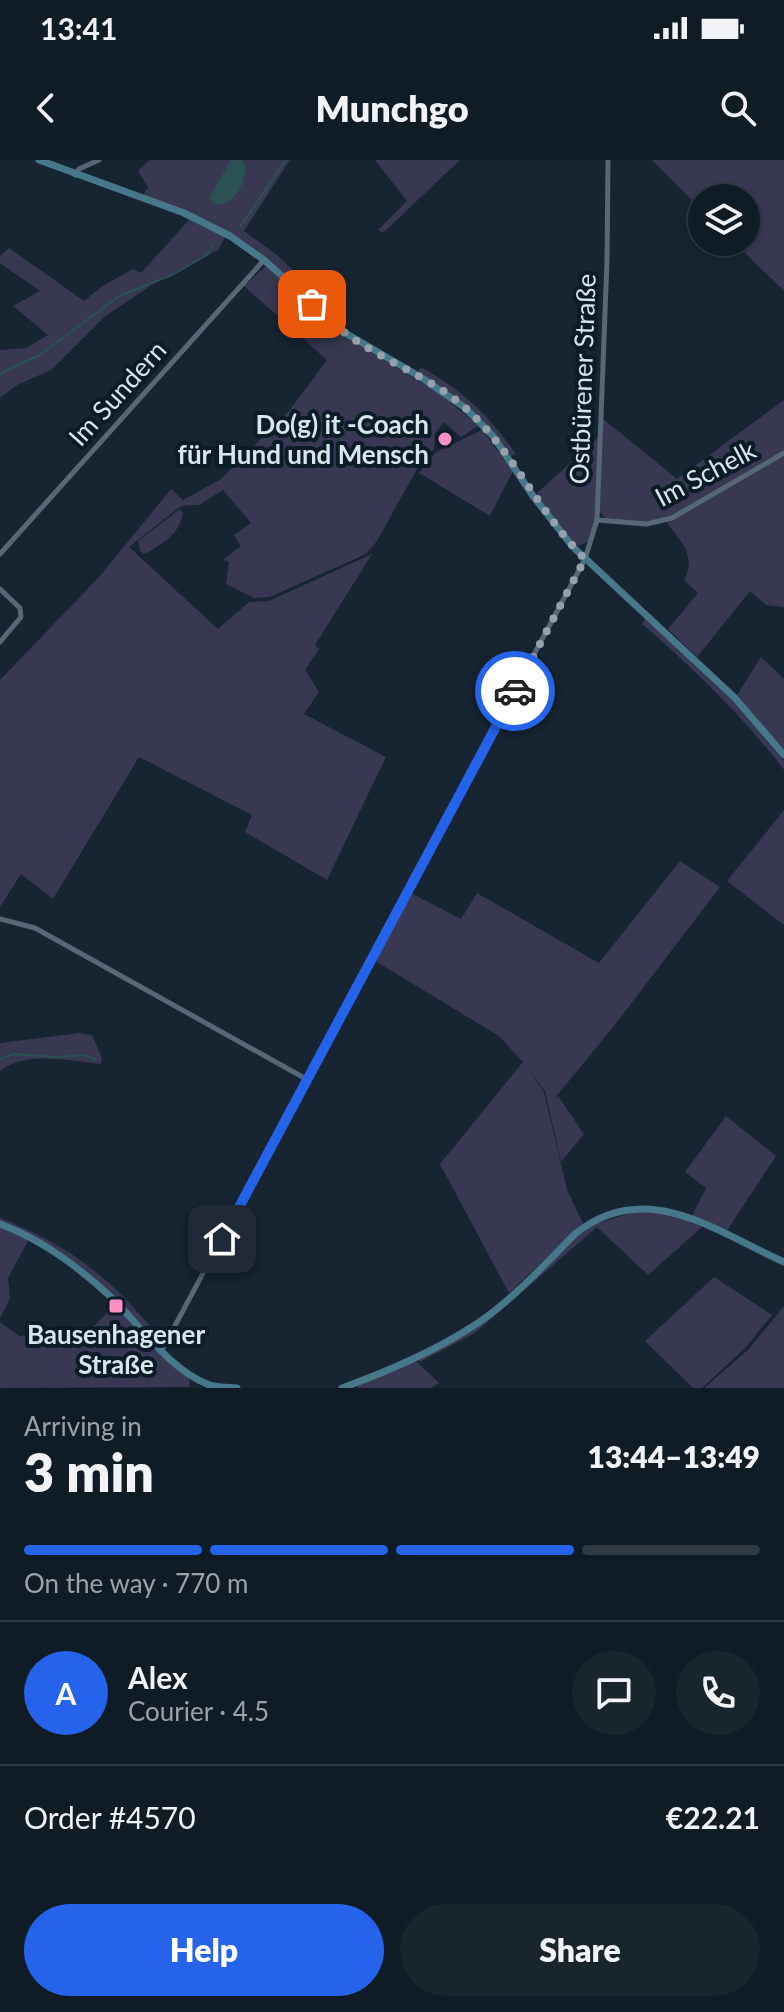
<!DOCTYPE html>
<html lang="en">
<head>
<meta charset="utf-8">
<style>
  :root { --surface:#101c25; --page:#19252d; --text:#f1f3f6; --muted:#9ca1a7; --line:#303a42; --accent:#2563eb }
  body { margin:0; font-family:Lato,sans-serif; background:var(--page); color:var(--text); height:100vh; display:flex; flex-direction:column; font-size:30px; white-space:nowrap }
  * { box-sizing:border-box; margin:0 }
  p { font-size:26px; color:var(--muted) }
  .icon { flex:none; width:44px; height:44px; fill:none; stroke:currentColor; stroke-width:2; stroke-linecap:round; stroke-linejoin:round }
  .map { position:relative; height:1228px; overflow:hidden }
  .details { display:flex; flex-direction:column; background:var(--surface); flex:1 }
  .details>* { flex:none }
  .controls { position:absolute; left:688px; top:24px; display:grid; gap:16px }
  .controls a { display:grid; place-items:center; width:72px; height:72px; border-radius:50%; background:var(--surface); box-shadow:0 2px 6px #0004,0 0 0 2px var(--line); font-size:40px }
  .pin { position:absolute; display:grid; place-items:center; width:68px; height:68px; color:#fff; margin:-34px; border-radius:16px; box-shadow:0 4px 12px #0006 }
  .courier { position:absolute; display:grid; place-items:center; width:80px; height:80px; margin:-40px; border:6px solid #2563eb; border-radius:50%; background:#fff; color:#222; box-shadow:0 2px 10px #0007 }
  .headline em { font-style:normal; font-weight:800 }
  .headline div { display:flex; flex-direction:column-reverse }
  .headline { display:flex; align-items:center; justify-content:space-between; height:136px; padding:0 24px }
  h1 { font-size:52px; font-weight:800; line-height:60px }
  .bar { display:grid; grid-template-columns:repeat(4,1fr); gap:12px 8px; align-content:center; height:96px; padding:0 24px }
  .bar i { height:10px; border-radius:6px; background:var(--line) }
  .bar .selected { background:var(--accent) }
  .bar p { grid-column:span 4 }
  .line { display:flex; align-items:center; gap:20px; padding:0 24px; border-top:2px solid var(--line) }
  .line div { flex:1 }
  .round { display:grid; place-items:center; flex:none; width:84px; height:84px; border-radius:42px; background:var(--page) }
  .primary-button { display:flex; gap:16px; margin-top:auto; padding:16px 24px }
  .primary-button a { flex:1; height:92px; border-radius:48px; background:var(--accent); color:#fff; font-size:32px; font-weight:800; line-height:92px; text-align:center }
  .primary-button a+a { background:var(--page); color:var(--text) }
  .status { display:flex; justify-content:space-between; align-items:center; height:56px; padding:0 40px; background:var(--surface); direction:ltr }
  .status svg { height:22px; fill:currentColor }
  header { display:flex; justify-content:space-between; align-items:center; height:104px; padding:0 24px; background:var(--surface); font-size:36px; font-weight:800 }
  .map>svg:first-child { display:block }
</style>
</head>
<body>
<div class="status"><b>13:41</b><svg viewBox="0 0 49 12"><path d="M0 12V9h3v3zM5 12V6h3v6zM10 12V3h3v9zM15 12V0h3v12zM26 1h20v11H26zM47 4h2v5h-2z"/></svg></div>
<header><svg class="icon" aria-label="back" viewBox="0 0 24 24"><path d="M15 5l-7 7 7 7"/></svg>Munchgo<svg class="icon" aria-label="search" viewBox="0 0 24 24"><circle cx="10" cy="10" r="6"/><path d="M15 15l6 6"/></svg></header>
<div class="map">
<svg width="784" height="1228" viewBox="0 0 784 1228">
  <rect width="100%" height="100%" fill="#162531"/>
  <!-- green -->
  <g fill="#383852">
    <path d="M149,0H290L244,71L278,96L318,134L312,141C297,127 282,111 266,98C230,67 186,51 143,36L148,27L138,11Z"/>
    <path d="M375,0H460L383,73L378,70L407,41Z"/>
    <path d="M652,0H784V131L734,82H746V38H702V50Z"/>
    <path d="M189,60L225,77L218,90L150,126L104,157L51,210L17,225L0,238V190L26,188L48,175L13,146L40,131L0,103V96L9,88L84,141L101,127L133,109L141,113Z"/>
    <path d="M266,106L345,177L442,235L478,266L461,277L444,262L435,273L434,289L422,300L377,381L366,394L270,437L254,438L226,424L229,402L223,400L241,386L234,375L251,363L223,330L199,345L181,346L129,387L218,469L249,442L269,441L372,394L315,485L319,489L305,510L319,532L304,554L386,597L327,720L245,672L252,655L139,597L53,739L21,714L0,747V520L100,416L171,329L183,340L221,319L289,251L327,200L244,126Z"/>
    <path d="M421,207C463,231 488,254 516,294L511,296C482,255 459,238 418,211Z"/>
    <path d="M784,240V291L671,357L646,362L606,359L598,350L602,258L677,319Z"/>
    <path d="M482,270L513,311L490,356L419,313L436,292Z"/>
    <path d="M599,277L595,360L588,382L577,386L536,334Z"/>
    <path d="M784,296V447L766,445L750,431L697,497L668,469L698,433L684,420C697,396 681,382 667,363Z"/>
    <path d="M180,349L183,354C177,376 167,380 149,392L144,394L140,391L138,381Z"/>
    <path d="M646,458L731,539L784,601V610C742,555 693,508 642,464Z"/>
    <path d="M761,497L784,519V591L737,535Z"/>
    <path d="M784,650V765L727,721Z"/>
    <path d="M680,701L720,727L614,866L554,939L558,936L584,974L561,1002L545,931L529,911L544,932L567,1030L583,1063L509,1133L440,1004L523,902L499,876L372,799L409,732L461,759L477,733L599,803Z"/>
    <path d="M80,873L92,875L102,898L101,904C69,901 27,890 0,911V883Z"/>
    <path d="M726,956L776,996L726,1072L692,1056L706,1028L685,1012Z"/>
    <path d="M634,1052H667L702,1067L648,1115L597,1067L475,1173L420,1202L418,1199L471,1171L589,1066Z"/>
    <path d="M0,1058C38,1073 72,1091 103,1118C125,1136 144,1160 164,1181L158,1182C125,1148 93,1110 51,1086C35,1076 17,1069 0,1062Z"/>
    <path d="M0,1067L29,1079L8,1118L10,1138L0,1159Z"/>
    <path d="M714,1117L772,1155L745,1188L702,1228H693L645,1181Z"/>
    <path d="M115,1145L189,1217L190,1227L0,1228V1162L19,1176L77,1174L92,1168Z"/>
    <path d="M784,1146V1228H704L749,1189Z"/>
    <path d="M415,1200L439,1223L431,1228H358L357,1224Z"/>
  </g>
  <!-- water -->
  <path fill="#2a5252" d="M231,0H241L245,4C247,22 235,44 216,45L209,38Z"/>
  <g fill="none" stroke-linecap="round" stroke-linejoin="round">
    <!-- stream -->
    <g stroke="#2a5252" stroke-width="2">
      <path d="M240,67L286,0"/>
      <path d="M0,216L3,212L40,195L119,136L174,114L207,95L214,82"/>
      <path d="M0,899L13,894L56,897L84,895L96,900"/>
    </g>
    <!-- street -->
    <g stroke="#566875" stroke-width="5">
      <path d="M75,15L79,9L99,0"/>
      <path d="M597,360L647,364L672,358L784,293"/>
      <path d="M0,394L264,100"/>
      <path d="M0,429L20,448L21,457L0,482"/>
      <path d="M0,759L35,768L308,920"/>
      <path d="M162,1190L585,399L597,360L607,101L608,0"/>
    </g>
    <!-- secondary -->
    <g stroke="#46788a" stroke-width="7">
      <path d="M39,0L184,53L230,76L264,100L347,174L422,218L464,247L493,276L533,336L573,387L734,537L784,595"/>
      <path d="M0,1064C43,1080 79,1107 112,1138C141,1166 168,1208 207,1224C216,1228 227,1227 237,1228"/>
      <path d="M342,1228C386,1212 431,1193 470,1168C508,1145 544,1105 575,1074C646,1017 715,1071 784,1102"/>
    </g>
  </g>
  <g fill="none" stroke-linecap="round" stroke-linejoin="round">
    <!-- done -->
    <path stroke="#95a1ab" stroke-width="8" stroke-dasharray="0 14.4" d="M312,144C331,163 351,179 375,192C405,210 437,223 463,246C512,288 538,352 585,399L515,531"/>
    <!-- route -->
    <path stroke="#2563eb" stroke-width="10" d="M222,1079L515,531"/>
  </g>
  <!-- markers -->
  <g fill="#fb8fc4" stroke="#0c1c27" stroke-width="3">
    <circle cx="445" cy="279" r="8"/>
    <rect x="108" y="1138" width="16" height="16" rx="4"/>
  </g>
  <g text-anchor="middle" dominant-baseline="central" stroke-width="8" stroke-linejoin="round" paint-order="stroke">
    <!-- street labels -->
    <g font-size="26" fill="#dae4ec" stroke="#0c1c27">
      <text transform="translate(582 219) rotate(-88)">Ostbürener Straße</text>
      <text transform="translate(117 233) rotate(-48)">Im Sundern</text>
      <text transform="translate(705 313) rotate(-28)">Im Schelk</text>
    </g>
    <!-- poi labels -->
    <g font-size="26" font-weight="bold" fill="#dae4ec" stroke="#0c1c27" text-anchor="end">
      <text x="429" y="264">Do(g) it -Coach<tspan x="429" dy="30">für Hund und Mensch</tspan></text>
      <text x="116" y="1174" text-anchor="middle">Bausenhagener<tspan x="116" dy="30">Straße</tspan></text>
    </g>
  </g>
</svg>
<div class="controls">
<a><svg class="icon" aria-label="layers" viewBox="0 0 24 24"><path d="M12 4l9 5-9 5-9-5zM3 14l9 5 9-5"/></svg></a>
</div>
<div class="pin" style="left:312px;top:144px;background:#ea580c"><svg class="icon" aria-label="bag" viewBox="0 0 24 24"><path d="M5 8h14l-1 12H6zM9 8a3 3 0 0 1 6 0"/></svg></div>
<div class="pin" style="left:222px;top:1079px;background:#1f2937"><svg class="icon" aria-label="home" viewBox="0 0 24 24"><path d="M3 11l9-7 9 7M6 9v11h12V9"/></svg></div>
<div class="courier" style="left:515px;top:531px"><svg class="icon" aria-label="car" viewBox="0 0 24 24"><path d="M5 17H2v-5l4-1 3-4h7l3 4 3 1v5h-3M9 17h6M6 11h13"/><circle cx="7" cy="17" r="2"/><circle cx="17" cy="17" r="2"/></svg></div>
</div>
<section class="details">
<div class="headline"><div><h1>3 min</h1><p>Arriving in</p></div><em>13:44–13:49</em></div>
<div class="bar"><i class="selected"></i><i class="selected"></i><i class="selected"></i><i></i><p>On the way · 770 m</p></div>
<div class="line" style="height:144px"><b class="round" style="background:var(--accent);color:#fff">A</b><div><b>Alex</b><p>Courier · 4.5</p></div><a class="round"><svg class="icon" aria-label="chat" viewBox="0 0 24 24"><path d="M4 5h16v11H9l-5 4z"/></svg></a><a class="round"><svg class="icon" aria-label="phone" viewBox="0 0 24 24"><path d="M5 4h4l2 5-3 2q2 4 5 5l2-3 5 2v4C11 20 4 13 5 4z"/></svg></a></div>
<div class="line" style="height:104px"><div>Order #4570</div><b>€22.21</b></div>
<div class="primary-button"><a>Help</a><a>Share</a></div>
</section>
</body>
</html>
